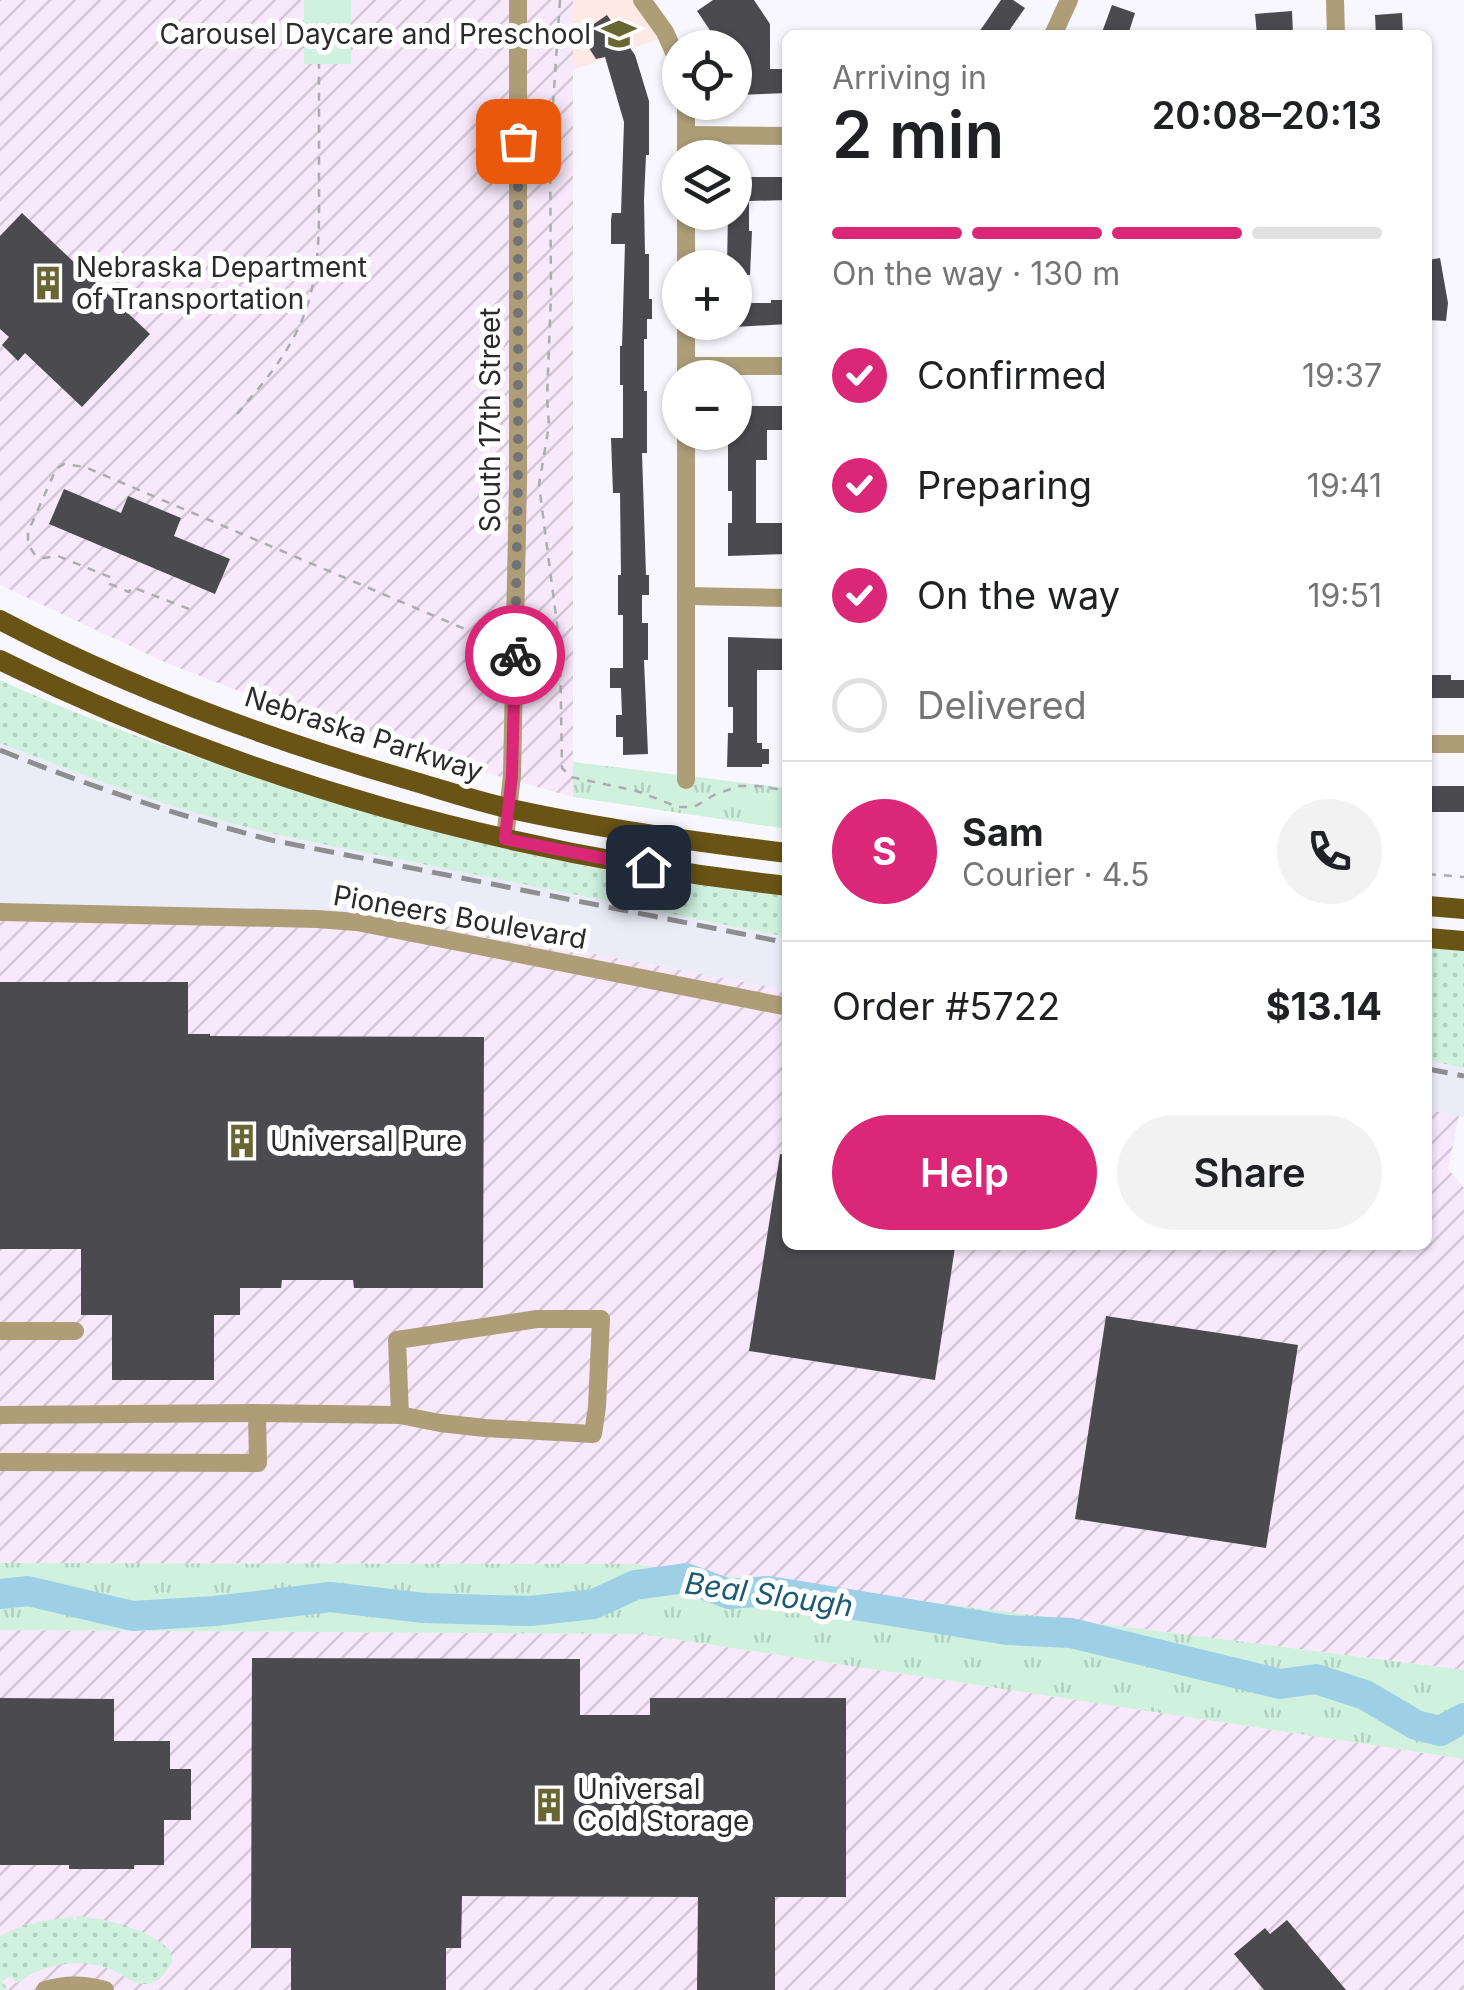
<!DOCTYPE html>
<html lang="en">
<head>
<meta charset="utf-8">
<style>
  :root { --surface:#fff; --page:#f2f2f2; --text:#202124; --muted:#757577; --line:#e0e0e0; --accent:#db2777 }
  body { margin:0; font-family:Inter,sans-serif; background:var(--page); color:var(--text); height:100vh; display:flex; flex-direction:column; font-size:38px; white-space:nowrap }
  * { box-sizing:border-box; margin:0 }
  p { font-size:32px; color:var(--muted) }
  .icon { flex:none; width:55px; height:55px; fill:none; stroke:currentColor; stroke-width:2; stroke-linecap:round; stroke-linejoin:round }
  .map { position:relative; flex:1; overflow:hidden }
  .details { position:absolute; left:782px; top:30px; width:650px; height:1220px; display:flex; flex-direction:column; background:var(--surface); border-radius:15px; box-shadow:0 2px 8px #0004 }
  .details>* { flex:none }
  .fabs { position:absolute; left:662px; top:30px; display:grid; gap:20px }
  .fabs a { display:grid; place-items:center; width:90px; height:90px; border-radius:50%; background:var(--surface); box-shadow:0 2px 8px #0004; font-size:50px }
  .pin { position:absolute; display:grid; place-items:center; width:85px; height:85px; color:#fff; margin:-42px; border-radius:20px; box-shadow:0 5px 15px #0006 }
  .courier { position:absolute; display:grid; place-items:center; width:100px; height:100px; margin:-50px; border:8px solid #db2777; border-radius:50%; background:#fff; color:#222; box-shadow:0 2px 12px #0007 }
  .headline em { font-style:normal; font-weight:600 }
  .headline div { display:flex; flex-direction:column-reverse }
  .headline { display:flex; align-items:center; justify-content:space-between; height:170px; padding:0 50px }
  h1 { font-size:65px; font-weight:600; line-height:75px }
  .bar { display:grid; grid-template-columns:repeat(4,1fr); gap:15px 10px; align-content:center; height:120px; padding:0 50px }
  .bar i { height:12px; border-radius:8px; background:var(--line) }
  .bar .current { background:var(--accent) }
  .bar p { grid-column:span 4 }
  .line { display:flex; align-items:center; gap:25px; padding:0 50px; border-top:2px solid var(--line) }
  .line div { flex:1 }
  .round { display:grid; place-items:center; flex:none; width:105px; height:105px; border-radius:52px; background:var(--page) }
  ol { padding:0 50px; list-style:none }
  li { display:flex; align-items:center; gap:30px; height:110px }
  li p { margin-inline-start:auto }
  li .icon { padding:10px; border-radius:50%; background:var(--accent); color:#fff; stroke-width:4 }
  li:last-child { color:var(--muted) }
  li i { width:55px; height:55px; border:5px solid var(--line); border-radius:50% }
  .button { display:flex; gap:20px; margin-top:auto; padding:20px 50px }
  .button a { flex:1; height:115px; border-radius:60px; background:var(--accent); color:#fff; font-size:40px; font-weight:600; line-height:115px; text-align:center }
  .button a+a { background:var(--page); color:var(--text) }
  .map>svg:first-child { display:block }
</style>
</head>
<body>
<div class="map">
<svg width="1464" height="1990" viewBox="0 0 1464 1990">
  <defs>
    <pattern id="industrial-furrows" width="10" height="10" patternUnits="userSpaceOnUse" patternTransform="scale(2.5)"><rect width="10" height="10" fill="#f7e8fb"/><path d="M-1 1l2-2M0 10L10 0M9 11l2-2" fill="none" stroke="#d4c7d7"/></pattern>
    <pattern id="grass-dots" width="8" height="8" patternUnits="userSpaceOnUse" patternTransform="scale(2.5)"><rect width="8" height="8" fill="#cff1de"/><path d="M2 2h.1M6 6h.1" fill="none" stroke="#b2cfbf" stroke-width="1.8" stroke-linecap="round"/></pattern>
    <pattern id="park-tufts" width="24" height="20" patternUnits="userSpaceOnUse" patternTransform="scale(2.5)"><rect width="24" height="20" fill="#cff1de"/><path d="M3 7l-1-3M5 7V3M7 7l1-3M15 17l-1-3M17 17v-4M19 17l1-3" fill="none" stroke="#b2cfbf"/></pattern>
  </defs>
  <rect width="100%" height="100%" fill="#f8f7fd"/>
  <!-- built -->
  <g fill="#ececf9">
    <path d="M0,729L145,784L787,918V990L441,925L317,919L0,912Z"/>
    <path d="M1428,1039L1464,1046V1117L1428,1110Z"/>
  </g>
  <!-- industrial -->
  <g fill="url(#industrial-furrows)">
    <path d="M0,0H573V797L358,737L169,664L0,585Z"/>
    <path d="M0,912L317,919L441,925L787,990L788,1245H1428V1110L1459,1116L1448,1169L1464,1188V1670L632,1564L0,1563Z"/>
    <path d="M0,1630L640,1634L1464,1759V1990H0Z"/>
  </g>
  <!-- education -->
  <path fill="#fee9e5" d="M573,0H642L667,36L573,70Z"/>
  <!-- grass -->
  <g fill="url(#grass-dots)">
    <path d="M0,680C74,714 149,741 227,768C354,811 482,847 615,872C672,883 730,888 787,896V937L283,836C186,814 92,779 0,743Z"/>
    <path d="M1428,948L1464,951V1068L1428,1060Z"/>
    <path d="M77,1916C112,1920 143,1927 170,1950L172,1962C165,1973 158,1985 143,1984C133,1984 123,1975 114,1971C83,1957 44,1963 17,1983L10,1976L2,1982L8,1989L0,1990V1936C23,1924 47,1919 73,1917V1920H76Z"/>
  </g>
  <!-- park -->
  <g fill="url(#park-tufts)">
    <path d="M573,762L787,788V829L573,797Z"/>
    <path d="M0,1563L632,1564L1464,1670V1759L640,1634L0,1630Z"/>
  </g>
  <!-- garden -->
  <rect fill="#cff1de" x="304" y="0" width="47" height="64"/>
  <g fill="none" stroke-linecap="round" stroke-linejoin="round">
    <!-- river -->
    <path stroke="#9dcfe7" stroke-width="30" d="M0,1594L28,1591L133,1616L215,1611L330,1597L424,1608L530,1611L594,1604L635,1585L686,1578L729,1594L769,1591L1007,1630L1071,1633L1280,1684L1316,1679L1365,1695L1416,1725L1440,1731L1464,1718"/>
  </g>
  <!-- building -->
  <g fill="#4a4a4f">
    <path d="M713,0H754L770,24V69H788V93L735,95V48H722L697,11Z"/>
    <path d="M1001,0H1013L1025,8L1006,35H977Z"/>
    <path d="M1112,5L1135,13L1128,35H1101Z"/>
    <path d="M1292,11L1293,35H1257L1255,14Z"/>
    <path d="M1402,13L1403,35H1376L1375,15Z"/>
    <path d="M607,15L635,55L649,101V155H646L644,200L645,254H649V299H652V319H647V339H644V391H647V453H642L646,575H649V595H642V623H648V660H644L648,754L623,755V737H616V715H622L621,688H610V668H623V615H618V575H621L620,493H613L611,438H623V385H620V346H622L625,244H611V220L612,213H621L624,122L605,57L596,59L589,48L588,28Z"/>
    <path d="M735,172H748V177H788V200L749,201V231H752L750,275L735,274V268H727L728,212H735Z"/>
    <path d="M22,213L150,334L82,407L25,353L18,361L2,345L9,337L0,329V236Z"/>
    <path d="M1440,258L1448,303L1446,321L1428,320V260Z"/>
    <path d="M771,300H788V324L735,327V303H771Z"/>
    <path d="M748,406H788V430H767V460H756V523H784V532H788V554L728,556V523H732V491H728V432H735V407Z"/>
    <path d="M64,489L121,513L128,496L181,518L174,536L230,559L215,594L49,524Z"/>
    <path d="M728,637L788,639V670H757V743H762V749H769V764H762V767H727L728,733H733V707H728Z"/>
    <path d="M1428,675H1451V680H1464V698H1428Z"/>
    <rect x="1428" y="786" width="36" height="26"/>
    <path d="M0,982H188V1034H210V1036L484,1037L483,1288H354L353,1280H282L281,1288H240V1315H214V1380H112V1315H81V1249H0Z"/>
    <path d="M780,1154L788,1155V1245H939L955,1247L935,1380L749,1351Z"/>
    <path d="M1106,1316L1298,1345L1266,1548L1075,1519Z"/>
    <path d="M252,1658L580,1659V1715H650V1698H846V1897H775V1990H697L698,1897L462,1896L461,1948H446V1990H291V1948H251Z"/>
    <path d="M0,1698L114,1699V1741H170V1769H191V1820H164V1865H134V1869H69V1865H0Z"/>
    <path d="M1287,1920L1346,1990H1264L1234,1954L1265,1928L1270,1934Z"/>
  </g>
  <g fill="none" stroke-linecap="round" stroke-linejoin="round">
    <!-- path -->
    <g stroke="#adacb1" stroke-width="2.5" stroke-dasharray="8 8" stroke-linecap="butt">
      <path d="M560,0L550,149L551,294L547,398L549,425L539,485L560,647L562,768L571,777L637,791L678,807H694L714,795L739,786H758L788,791"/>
      <path d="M237,414C259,388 281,363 296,333C321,284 319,234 319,181C319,142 319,103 319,64"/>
      <path d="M189,609L132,587L129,592L110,584L112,578L58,556L44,558L35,555L28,544V532L56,469L64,464L85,467L479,635L491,651L495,665"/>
      <path d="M544,665L559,649"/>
      <path d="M532,666H543L559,680"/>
      <path d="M1428,874L1464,877"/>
    </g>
    <!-- minor -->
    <g stroke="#ad9e78" stroke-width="18">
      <path d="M642,0L665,32L680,66"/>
      <path d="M1335,0L1336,35"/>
      <path d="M1053,35L1069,0"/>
      <path d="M686,102V158"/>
      <path d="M687,135L788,136"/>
      <path d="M686,268V212"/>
      <path d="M686,322V377"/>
      <path d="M686,366H788"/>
      <path d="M686,432V780"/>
      <path d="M686,596L788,598"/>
      <path d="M1428,744H1464"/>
      <path d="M505,839L512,775L518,483V0"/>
      <path d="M0,912L317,919L357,922L788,1007"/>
      <path d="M0,1331H75"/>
      <path d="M0,1415L257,1413L400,1415L440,1423L485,1428L593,1434L597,1407L601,1319H537L397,1340L400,1415"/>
      <path d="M0,1462L258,1463L257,1413"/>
      <path d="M45,1990C66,1984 83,1984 105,1990"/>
    </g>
    <!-- major -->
    <g stroke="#695415" stroke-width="20">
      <path d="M0,620C129,688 268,739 409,780C443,790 476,801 511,809C602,829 695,842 788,853"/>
      <path d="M0,660C246,782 515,856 788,886"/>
      <path d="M1428,906L1464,909"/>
      <path d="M1428,938L1464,941"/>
    </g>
    <!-- rail -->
    <g stroke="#8e8d91" stroke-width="5" stroke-dasharray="20 10" stroke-linecap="butt">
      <path d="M0,750C88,786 179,816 271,840L788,943"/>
      <path d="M1428,1069L1464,1076"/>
    </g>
  </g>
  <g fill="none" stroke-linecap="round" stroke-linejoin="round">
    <!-- done -->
    <path stroke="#737276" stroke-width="10" stroke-dasharray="0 18" d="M515,655L518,484V141"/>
    <!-- route -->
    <path stroke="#db2777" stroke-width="12" d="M515,655L512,775L505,839L648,867"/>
  </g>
  <!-- icons -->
  <defs>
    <g id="school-bare" transform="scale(2.7)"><path d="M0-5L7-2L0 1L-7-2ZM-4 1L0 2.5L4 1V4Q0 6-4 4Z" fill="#6a6633" stroke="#fff" stroke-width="2.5" paint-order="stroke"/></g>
    <g id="building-bare" transform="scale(2.7)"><path d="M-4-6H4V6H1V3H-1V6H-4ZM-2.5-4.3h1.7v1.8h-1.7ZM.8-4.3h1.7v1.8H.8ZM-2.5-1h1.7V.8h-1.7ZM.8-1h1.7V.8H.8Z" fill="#6a6633" stroke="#fff" stroke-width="2.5" paint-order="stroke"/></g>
  </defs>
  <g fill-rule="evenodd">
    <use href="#school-bare" x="619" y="34"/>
    <use href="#building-bare" x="48" y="283"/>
    <use href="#building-bare" x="242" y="1141"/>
    <use href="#building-bare" x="549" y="1805"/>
  </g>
  <g text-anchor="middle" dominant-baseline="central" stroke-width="10" stroke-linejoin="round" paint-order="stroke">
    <!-- poi labels -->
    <g font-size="28" fill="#2b2b2d" stroke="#fff" text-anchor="start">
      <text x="591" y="34" text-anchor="end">Carousel Daycare and Preschool</text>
      <text x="76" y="267">Nebraska Department<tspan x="76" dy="32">of Transportation</tspan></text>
      <text x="270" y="1141">Universal Pure</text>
      <text x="577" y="1789">Universal<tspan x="577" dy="32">Cold Storage</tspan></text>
    </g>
    <!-- street labels -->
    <g font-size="28" fill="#2b2b2d" stroke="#fff">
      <text transform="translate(490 420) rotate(-90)">South 17th Street</text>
      <text transform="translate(364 734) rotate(18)">Nebraska Parkway</text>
      <text transform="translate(460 917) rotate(10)">Pioneers Boulevard</text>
    </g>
    <!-- water labels -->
    <g font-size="30" font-style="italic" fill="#1c5a72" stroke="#fff">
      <text transform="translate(769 1594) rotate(8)">Beal Slough</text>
    </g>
  </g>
</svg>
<div class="fabs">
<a><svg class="icon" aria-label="locate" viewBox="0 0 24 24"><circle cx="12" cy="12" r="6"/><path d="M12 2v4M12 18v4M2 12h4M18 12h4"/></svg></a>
<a><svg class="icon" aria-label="layers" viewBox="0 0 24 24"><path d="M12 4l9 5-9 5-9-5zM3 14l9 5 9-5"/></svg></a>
<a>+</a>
<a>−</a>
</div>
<div class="pin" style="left:518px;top:141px;background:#ea580c"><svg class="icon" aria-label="bag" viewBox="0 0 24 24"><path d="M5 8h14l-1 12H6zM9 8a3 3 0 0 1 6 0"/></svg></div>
<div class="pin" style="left:648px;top:867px;background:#1f2937"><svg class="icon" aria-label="home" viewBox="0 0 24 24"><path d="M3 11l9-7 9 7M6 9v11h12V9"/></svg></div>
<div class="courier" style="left:515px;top:655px"><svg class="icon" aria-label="bike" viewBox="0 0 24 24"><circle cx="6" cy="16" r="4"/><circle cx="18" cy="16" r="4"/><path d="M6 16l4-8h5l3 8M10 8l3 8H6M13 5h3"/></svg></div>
<section class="details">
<div class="headline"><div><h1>2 min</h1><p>Arriving in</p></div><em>20:08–20:13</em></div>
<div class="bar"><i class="current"></i><i class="current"></i><i class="current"></i><i></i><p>On the way · 130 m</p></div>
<ol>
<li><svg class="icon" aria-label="check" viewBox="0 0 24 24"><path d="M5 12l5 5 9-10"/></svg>Confirmed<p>19:37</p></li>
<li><svg class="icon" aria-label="check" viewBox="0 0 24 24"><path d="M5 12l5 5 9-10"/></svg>Preparing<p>19:41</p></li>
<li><svg class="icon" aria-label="check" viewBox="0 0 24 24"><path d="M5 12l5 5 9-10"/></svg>On the way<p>19:51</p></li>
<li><i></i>Delivered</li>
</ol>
<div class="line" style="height:180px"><b class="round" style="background:var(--accent);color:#fff">S</b><div><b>Sam</b><p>Courier · 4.5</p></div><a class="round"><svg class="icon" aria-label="phone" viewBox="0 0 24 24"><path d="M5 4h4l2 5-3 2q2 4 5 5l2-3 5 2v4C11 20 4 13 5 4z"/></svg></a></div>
<div class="line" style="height:130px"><div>Order #5722</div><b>$13.14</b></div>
<div class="button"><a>Help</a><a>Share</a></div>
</section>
</div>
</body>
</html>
